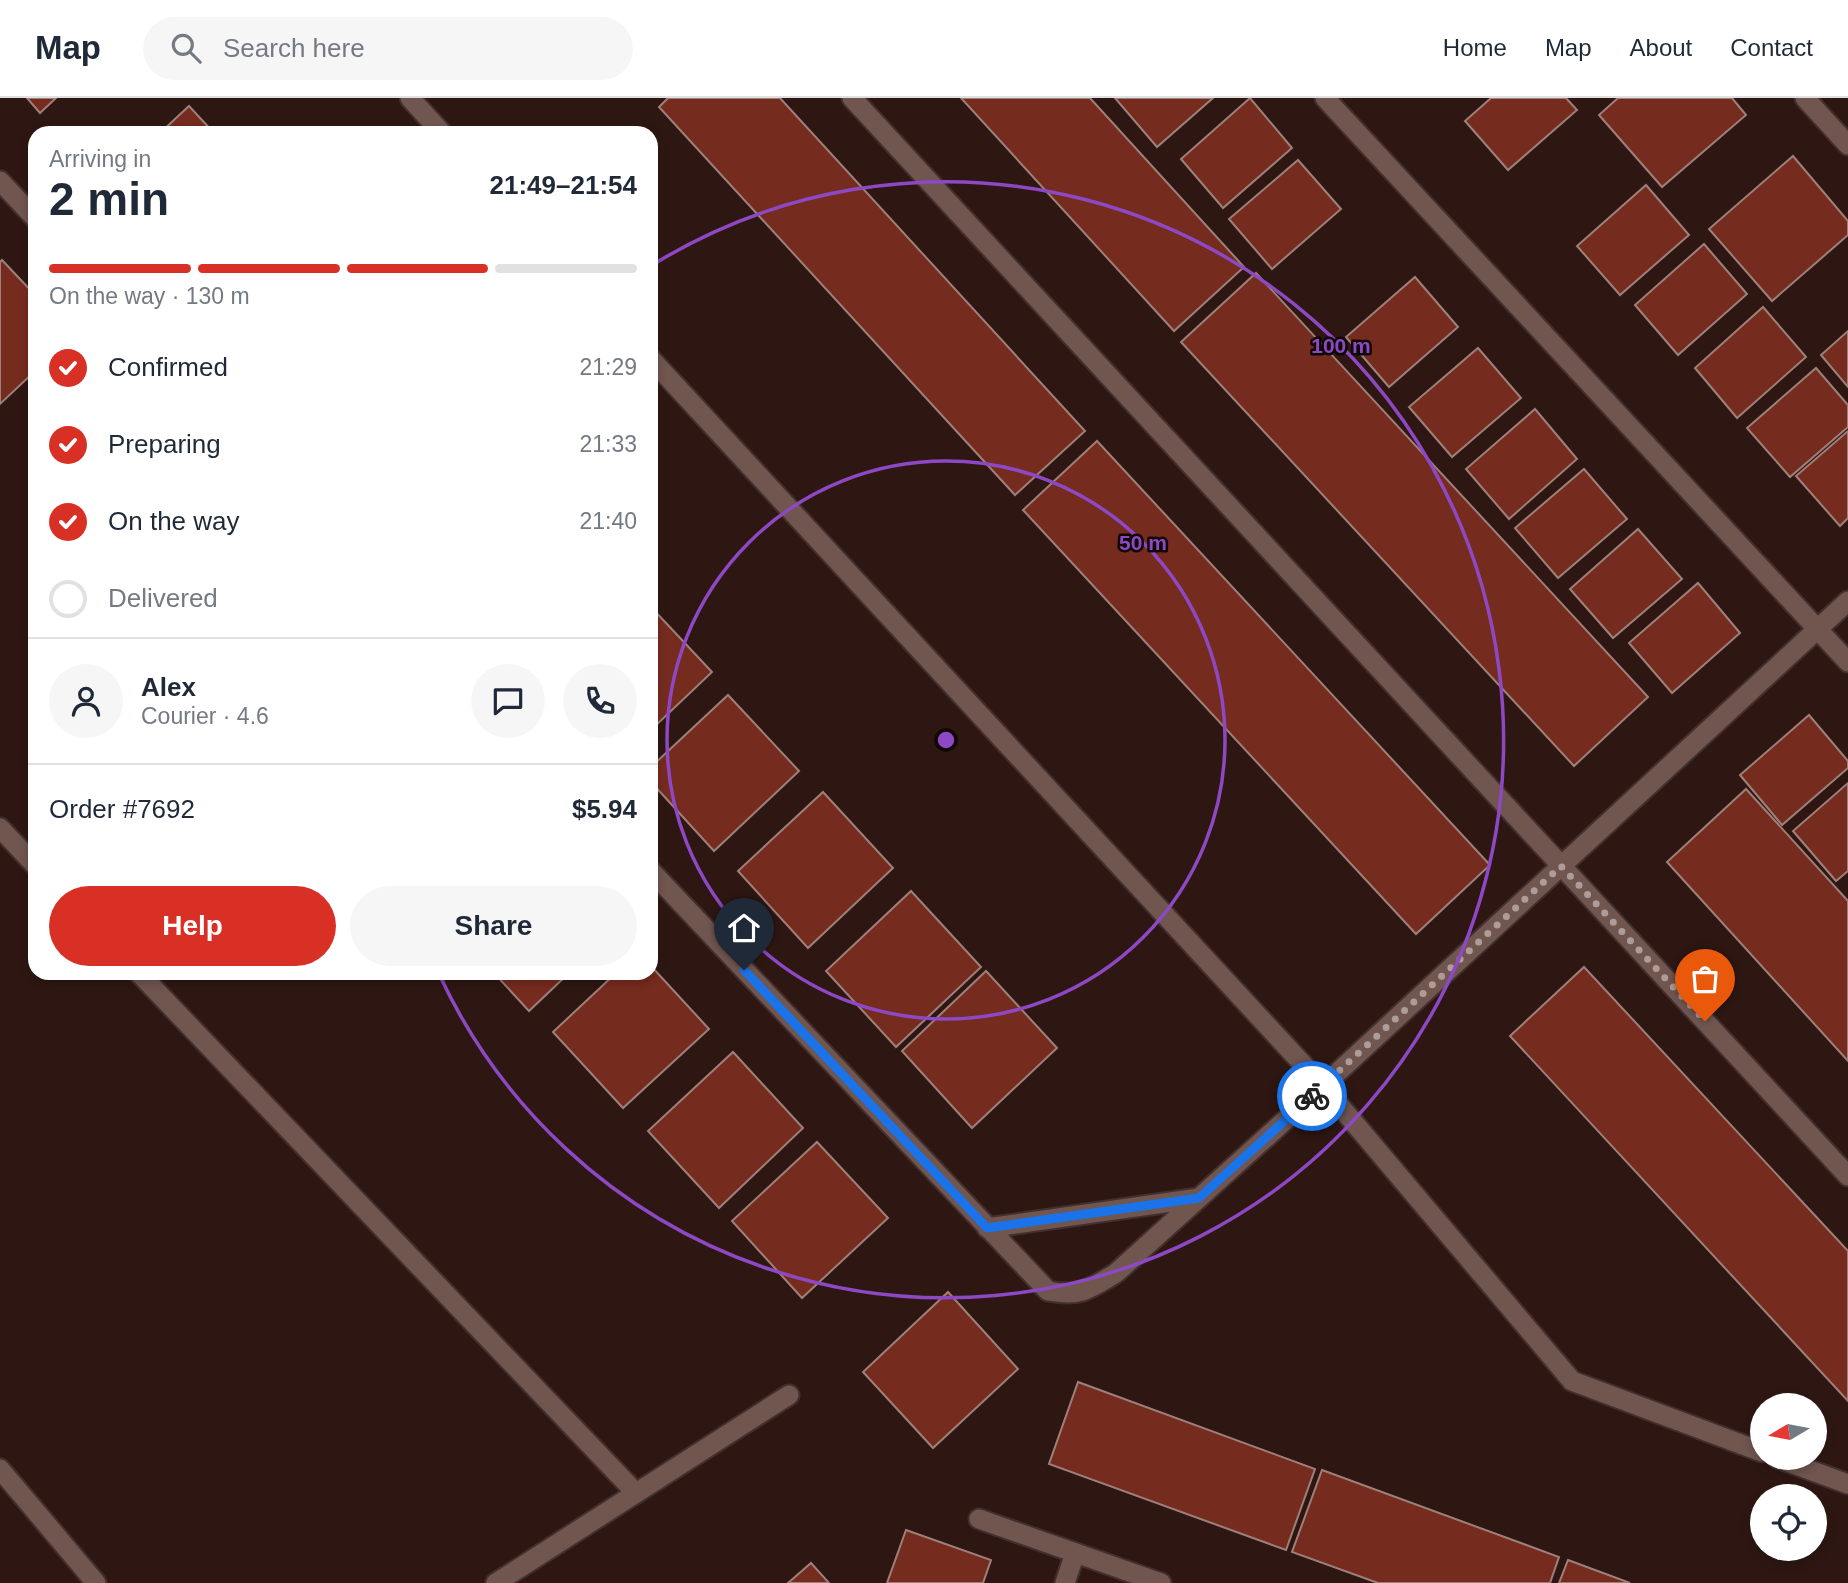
<!DOCTYPE html>
<html lang="en">
<head>
<meta charset="utf-8">
<style>
  :root { --surface:#fff; --page:#f6f6f7; --text:#1f2937; --muted:#747a83; --line:#e0e1e3; --accent:#d93025 }
  body { margin:0; font-family:Helvetica,sans-serif; background:var(--page); color:var(--text); height:100vh; display:flex; flex-direction:column; font-size:26px; white-space:nowrap }
  * { box-sizing:border-box; margin:0 }
  p { font-size:23px; color:var(--muted) }
  .icon { flex:none; width:38px; height:38px; fill:none; stroke:currentColor; stroke-width:2; stroke-linecap:round; stroke-linejoin:round }
  .map { position:relative; flex:1; overflow:hidden }
  .side { position:absolute; left:28px; top:28px; width:630px; height:854px; display:flex; flex-direction:column; background:var(--surface); border-radius:21px; box-shadow:0 4px 10px #0003 }
  .side>* { flex:none }
  .needle { width:46px; rotate:260deg }
  .fabs { position:absolute; left:1750px; top:1295px; display:grid; gap:14px }
  .fabs a { display:grid; place-items:center; width:77px; height:77px; border-radius:50%; background:var(--surface); box-shadow:0 4px 10px #0003; font-size:35px }
  .pin { position:absolute; display:grid; place-items:center; width:60px; height:60px; color:#fff; margin:-72px -30px; border-radius:50% 50% 50% 0; rotate:-45deg; box-shadow:0 0 7px #0007 }
  .pin .icon { rotate:45deg }
  .courier { position:absolute; display:grid; place-items:center; width:70px; height:70px; margin:-35px; border:5px solid #1a73e8; border-radius:50%; background:#fff; color:#222; box-shadow:0 2px 9px #0007 }
  .head em { font-style:normal; font-weight:700 }
  .head div { display:flex; flex-direction:column-reverse }
  .head { display:flex; align-items:center; justify-content:space-between; height:119px; padding:0 21px }
  h1 { font-size:46px; font-weight:700; line-height:52px }
  .bar { display:grid; grid-template-columns:repeat(4,1fr); gap:10px 7px; align-content:center; height:84px; padding:0 21px }
  .bar i { height:9px; border-radius:5px; background:var(--line) }
  .bar .current { background:var(--accent) }
  .bar p { grid-column:span 4 }
  .line { display:flex; align-items:center; gap:18px; padding:0 21px; border-top:2px solid var(--line) }
  .line div { flex:1 }
  .round { display:grid; place-items:center; flex:none; width:74px; height:74px; border-radius:37px; background:var(--page) }
  ol { padding:0 21px; list-style:none }
  li { display:flex; align-items:center; gap:21px; height:77px }
  li p { margin-inline-start:auto }
  li .icon { padding:7px; border-radius:50%; background:var(--accent); color:#fff; stroke-width:4 }
  li:last-child { color:var(--muted) }
  li i { width:38px; height:38px; border:4px solid var(--line); border-radius:50% }
  .button { display:flex; gap:14px; margin-top:auto; padding:14px 21px }
  .button a { flex:1; height:80px; border-radius:42px; background:var(--accent); color:#fff; font-size:28px; font-weight:700; line-height:80px; text-align:center }
  .button a+a { background:var(--page); color:var(--text) }
  header { display:flex; align-items:center; gap:42px; box-sizing:border-box; height:98px; padding:0 35px; background:var(--surface); border-bottom:2px solid var(--line) }
  header strong { font-size:33px }
  nav { display:flex; gap:38px; margin-inline-start:auto; font-size:24px }
  .search { width:490px; height:63px; background:var(--page); display:flex; align-items:center; gap:18px; box-sizing:border-box; padding:0 24px; border-radius:38px; color:var(--muted); font-size:26px }
  .map>svg:first-child { display:block }
</style>
</head>
<body>
<header>
<strong>Map</strong>
<div class="search"><svg class="icon" aria-label="search" viewBox="0 0 24 24"><circle cx="10" cy="10" r="6"/><path d="M15 15l6 6"/></svg>Search here</div>
<nav><a>Home</a><a>Map</a><a>About</a><a>Contact</a></nav>
</header>
<div class="map">
<svg width="1848" height="1485" viewBox="0 0 1848 1485">
  <rect width="100%" height="100%" fill="#2e1713"/>
  <!-- building -->
  <g fill="#762b1f" stroke="#9e807a" stroke-width="2">
    <path d="M27,0H56L40,15Z"/>
    <path d="M668,0H780L1085,333L1015,397L659,9Z"/>
    <path d="M961,0H1090L1244,169L1174,233Z"/>
    <path d="M1115,0H1213L1157,49Z"/>
    <path d="M1250,0L1292,50L1223,110L1181,61Z"/>
    <path d="M1491,0H1566L1577,12L1508,72L1465,23Z"/>
    <path d="M1618,0H1732L1746,17L1662,89L1599,17Z"/>
    <path d="M189,8L214,35H160Z"/>
    <path d="M1793,58L1848,123V137L1772,203L1709,131Z"/>
    <path d="M1298,62L1341,111L1272,171L1229,121Z"/>
    <path d="M1646,87L1689,137L1620,197L1577,148Z"/>
    <path d="M1704,146L1747,196L1678,257L1635,207Z"/>
    <path d="M2,162L35,197V273L0,306V164Z"/>
    <path d="M1256,175L1648,599L1574,668L1181,244Z"/>
    <path d="M1415,179L1458,229L1389,289L1346,239Z"/>
    <path d="M1763,209L1806,259L1737,320L1695,270Z"/>
    <path d="M1848,233V289L1821,257Z"/>
    <path d="M1478,250L1521,300L1452,359L1409,309Z"/>
    <path d="M1816,270L1848,307V329L1790,379L1747,330Z"/>
    <path d="M1535,311L1577,361L1509,421L1466,371Z"/>
    <path d="M1848,333V420L1840,428L1796,378Z"/>
    <path d="M1097,343L1490,767L1416,836L1023,412Z"/>
    <path d="M1584,371L1627,421L1558,480L1515,430Z"/>
    <path d="M1638,431L1682,481L1613,540L1570,491Z"/>
    <path d="M1698,485L1740,535L1672,595L1629,545Z"/>
    <path d="M651,509L712,574L651,632Z"/>
    <path d="M728,597L799,673L714,753L651,684V669Z"/>
    <path d="M1809,617L1848,663V670L1782,727L1740,677Z"/>
    <path d="M1848,685V773L1836,783L1793,733Z"/>
    <path d="M1746,691L1848,803V963L1667,764Z"/>
    <path d="M823,694L893,770L808,850L738,773Z"/>
    <path d="M911,793L981,869L896,949L826,873Z"/>
    <path d="M651,868L709,931L623,1010L553,934L616,875H651Z"/>
    <path d="M1584,869L1848,1153V1303L1510,938Z"/>
    <path d="M986,873L1057,950L972,1030L902,953Z"/>
    <path d="M494,875H569L529,913Z"/>
    <path d="M733,954L803,1030L719,1110L648,1033Z"/>
    <path d="M817,1044L888,1120L802,1200L732,1123Z"/>
    <path d="M948,1194L1018,1271L933,1350L863,1274Z"/>
    <path d="M1078,1284L1315,1371L1286,1452L1049,1366Z"/>
    <path d="M1322,1372L1559,1459L1550,1485H1378L1292,1454Z"/>
    <path d="M906,1432L991,1462L983,1485H887Z"/>
    <path d="M1568,1462L1630,1485H1559Z"/>
    <path d="M811,1465L829,1485H788Z"/>
  </g>
  <g fill="none" stroke-linecap="round" stroke-linejoin="round">
    <!-- minor casing -->
    <g stroke="#42302f" stroke-width="23">
      <g id="minor">
        <path d="M410,0L442,35"/>
        <path d="M852,0L1848,1078"/>
        <path d="M1325,0L1848,564"/>
        <path d="M1805,0L1848,47"/>
        <path d="M0,83L35,120"/>
        <path d="M651,261L1323,988L1572,1283L1762,1354"/>
        <path d="M0,730L35,767"/>
        <path d="M651,773L1048,1193C1081,1199 1088,1192 1116,1175L1323,988L1848,503"/>
        <path d="M139,875L636,1395"/>
        <path d="M987,1130L1199,1100"/>
        <path d="M1777,1360L1848,1386"/>
        <path d="M0,1371L96,1485"/>
        <path d="M979,1421L1161,1485"/>
        <path d="M496,1485L789,1297"/>
        <path d="M1065,1485L1075,1455"/>
      </g>
    </g>
    <!-- minor -->
    <use href="#minor" stroke="#715650" stroke-width="19"/>
  </g>
  <g fill="none" stroke-linecap="round" stroke-linejoin="round">
    <!-- done -->
    <path stroke="#af9c99" stroke-width="7" stroke-dasharray="0 12.6" d="M1312,998L1561,768L1705,923"/>
    <!-- route -->
    <path stroke="#1a73e8" stroke-width="9" d="M744,872L987,1130L1199,1100L1312,998"/>
  </g>
  <!-- distance rings -->
  <g fill="none" stroke="#8d48c4" stroke-width="3.5">
    <circle cx="946" cy="642" r="279"/>
    <path d="M654 166A558 558 0 1 1 440 878"/>
  </g>
  <circle cx="946" cy="642" r="10" fill="#8d48c4" stroke="#0f0605" stroke-width="3.5"/>
  <g font-size="21" text-anchor="middle" font-weight="bold" fill="#8d48c4" stroke="#0f0605" stroke-width="5" stroke-linejoin="round" paint-order="stroke">
    <text x="1341" y="255">100 m</text>
    <text x="1143" y="452">50 m</text>
  </g>
</svg>
<div class="fabs">
<a><svg class="needle" viewBox="-14 -14 28 28"><path d="M0-13l5 13h-10z" fill="#e53935"/><path d="M0 13l5-13h-10z" fill="#747a83"/></svg></a>
<a><svg class="icon" aria-label="locate" viewBox="0 0 24 24"><circle cx="12" cy="12" r="6"/><path d="M12 2v4M12 18v4M2 12h4M18 12h4"/></svg></a>
</div>
<div class="pin" style="left:1705px;top:923px;background:#ea580c"><svg class="icon" aria-label="bag" viewBox="0 0 24 24"><path d="M5 8h14l-1 12H6zM9 8a3 3 0 0 1 6 0"/></svg></div>
<div class="pin" style="left:744px;top:872px;background:#1f2937"><svg class="icon" aria-label="home" viewBox="0 0 24 24"><path d="M3 11l9-7 9 7M6 9v11h12V9"/></svg></div>
<div class="courier" style="left:1312px;top:998px"><svg class="icon" aria-label="bike" viewBox="0 0 24 24"><circle cx="6" cy="16" r="4"/><circle cx="18" cy="16" r="4"/><path d="M6 16l4-8h5l3 8M10 8l3 8H6M13 5h3"/></svg></div>
<section class="side">
<div class="head"><div><h1>2 min</h1><p>Arriving in</p></div><em>21:49–21:54</em></div>
<div class="bar"><i class="current"></i><i class="current"></i><i class="current"></i><i></i><p>On the way · 130 m</p></div>
<ol>
<li><svg class="icon" aria-label="check" viewBox="0 0 24 24"><path d="M5 12l5 5 9-10"/></svg>Confirmed<p>21:29</p></li>
<li><svg class="icon" aria-label="check" viewBox="0 0 24 24"><path d="M5 12l5 5 9-10"/></svg>Preparing<p>21:33</p></li>
<li><svg class="icon" aria-label="check" viewBox="0 0 24 24"><path d="M5 12l5 5 9-10"/></svg>On the way<p>21:40</p></li>
<li><i></i>Delivered</li>
</ol>
<div class="line" style="height:126px"><a class="round"><svg class="icon" aria-label="person" viewBox="0 0 24 24"><circle cx="12" cy="8" r="4"/><path d="M4 21q1-7 8-7t8 7"/></svg></a><div><b>Alex</b><p>Courier · 4.6</p></div><a class="round"><svg class="icon" aria-label="chat" viewBox="0 0 24 24"><path d="M4 5h16v11H9l-5 4z"/></svg></a><a class="round"><svg class="icon" aria-label="phone" viewBox="0 0 24 24"><path d="M5 4h4l2 5-3 2q2 4 5 5l2-3 5 2v4C11 20 4 13 5 4z"/></svg></a></div>
<div class="line" style="height:91px"><div>Order #7692</div><b>$5.94</b></div>
<div class="button"><a>Help</a><a>Share</a></div>
</section>
</div>
</body>
</html>
